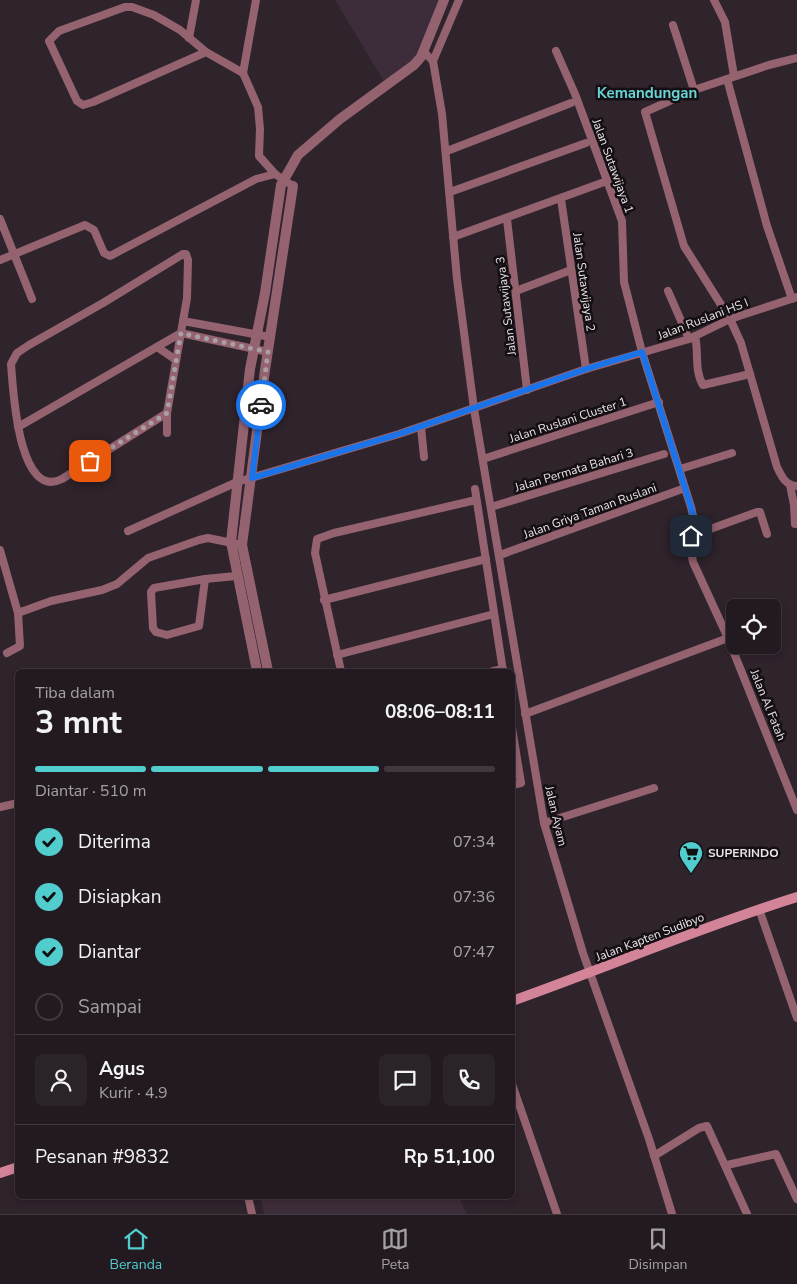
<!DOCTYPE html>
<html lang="id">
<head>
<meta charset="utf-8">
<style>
  :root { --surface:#231a21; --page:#2b232a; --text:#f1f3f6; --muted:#a3a1a5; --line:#40383f; --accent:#52cdce }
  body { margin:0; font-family:"Nunito Sans",sans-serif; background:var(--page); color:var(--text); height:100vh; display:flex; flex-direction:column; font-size:19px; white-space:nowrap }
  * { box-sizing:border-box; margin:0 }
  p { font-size:16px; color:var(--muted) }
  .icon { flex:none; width:28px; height:28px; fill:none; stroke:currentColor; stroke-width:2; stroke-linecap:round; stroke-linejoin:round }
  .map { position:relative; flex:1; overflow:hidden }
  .panel { position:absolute; left:15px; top:669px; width:500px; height:530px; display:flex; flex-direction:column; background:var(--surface); border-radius:8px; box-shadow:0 2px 8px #0003,0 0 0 1px var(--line) }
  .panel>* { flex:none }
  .fabs { position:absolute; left:726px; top:599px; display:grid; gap:10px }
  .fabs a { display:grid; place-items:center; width:55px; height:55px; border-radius:8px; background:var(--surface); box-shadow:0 2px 8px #0003,0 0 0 1px var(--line); font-size:25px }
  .pin { position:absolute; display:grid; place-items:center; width:42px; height:42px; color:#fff; margin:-21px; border-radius:10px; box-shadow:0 2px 8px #0006 }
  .courier { position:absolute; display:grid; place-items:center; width:50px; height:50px; margin:-25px; border:4px solid #1a73e8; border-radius:50%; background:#fff; color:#222; box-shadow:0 1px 6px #0007 }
  .headline em { font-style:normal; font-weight:700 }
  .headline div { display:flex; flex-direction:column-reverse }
  .headline { display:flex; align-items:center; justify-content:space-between; height:85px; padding:0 20px }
  h1 { font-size:32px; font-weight:700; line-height:38px }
  .bar { display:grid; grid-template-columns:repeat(4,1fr); gap:8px 5px; align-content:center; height:60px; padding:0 20px }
  .bar i { height:6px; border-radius:4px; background:var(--line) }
  .bar .on { background:var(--accent) }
  .bar p { grid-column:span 4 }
  .line { display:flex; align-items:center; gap:12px; padding:0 20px; border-top:1px solid var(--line) }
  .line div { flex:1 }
  .round { display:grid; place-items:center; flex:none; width:52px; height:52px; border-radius:8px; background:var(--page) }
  ol { padding:0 20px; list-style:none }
  li { display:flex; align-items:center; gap:15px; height:55px }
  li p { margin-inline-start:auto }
  li .icon { padding:5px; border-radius:50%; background:var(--accent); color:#111; stroke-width:4 }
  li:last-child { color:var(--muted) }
  li i { width:28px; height:28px; border:2px solid var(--line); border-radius:50% }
  .tab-bar { display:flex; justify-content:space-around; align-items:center; height:70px; border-top:1px solid var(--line); background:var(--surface); font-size:14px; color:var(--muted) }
  .tab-bar a { display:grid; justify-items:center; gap:2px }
  .tab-bar .on { color:var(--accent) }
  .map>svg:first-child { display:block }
</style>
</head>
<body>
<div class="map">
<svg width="797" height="1214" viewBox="0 0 797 1214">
  <rect width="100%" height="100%" fill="#2f232c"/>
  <!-- built -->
  <g fill="#3d2c39">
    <path d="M335,0H443L417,58L385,83Z"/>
    <path d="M260,1196H458L467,1214H264Z"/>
  </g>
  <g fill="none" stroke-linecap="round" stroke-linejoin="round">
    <!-- minor -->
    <g stroke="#956370" stroke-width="8">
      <path d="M714,0L725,22L734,76"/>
      <path d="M673,25L694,90"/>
      <path d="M189,38L196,0"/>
      <path d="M423,51L433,61L442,114L457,279L474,409L544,823L583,953L649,1139L672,1214"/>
      <path d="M556,51L575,94L622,221L624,282L642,352L691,507L694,520L689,542L693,562L728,638L797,810"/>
      <path d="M206,52L93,102L83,105L77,101L49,41L59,31L125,7H132L154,15L180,30L206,52L243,73L258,107L260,129L259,156L275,174"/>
      <path d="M797,58L769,65L694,90L645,112L684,246L730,319L741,343L777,467C782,477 785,485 797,486"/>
      <path d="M433,61L459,0"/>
      <path d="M243,73L256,0"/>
      <path d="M727,79L767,226L792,299"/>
      <path d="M447,151L571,103"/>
      <path d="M450,192L586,143"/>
      <path d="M561,199L586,369"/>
      <path d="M0,219L32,299"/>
      <path d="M507,219L527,390"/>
      <path d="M453,237L607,181"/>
      <path d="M183,254H186L188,260L187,298L167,413L62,479C18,501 13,388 11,364L17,353L29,345L103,303Z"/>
      <path d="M0,260L85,225L94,230L104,253L110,256L256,179L275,174L293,186"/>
      <path d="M516,291L571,270"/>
      <path d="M668,291L689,339"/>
      <path d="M183,321L270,337"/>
      <path d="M695,336C699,351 694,371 703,385L750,374"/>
      <path d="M157,347L176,360"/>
      <path d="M18,427L181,333L268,352"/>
      <path d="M421,427L424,457"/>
      <path d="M167,433V413"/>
      <path d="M483,459L659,402"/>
      <path d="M680,469L732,453"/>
      <path d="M790,485L794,505L795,524"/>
      <path d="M475,489L503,671"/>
      <path d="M491,507L664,454"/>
      <path d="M128,531L237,482L399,434L586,369L689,339L730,319L797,297"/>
      <path d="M691,536L757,512H760L767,534"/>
      <path d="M0,550L18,613L51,601L102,590L117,584L148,558L199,540L208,538L242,545"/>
      <path d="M500,555L685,488"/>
      <path d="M205,579L199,626L167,635L156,632L153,628L151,592L154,588L205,579L236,576"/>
      <path d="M324,600L486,559"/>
      <path d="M7,653L20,646L18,613"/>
      <path d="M337,655L494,614"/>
      <path d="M341,671L315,553L317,539L334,533L476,500"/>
      <path d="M493,671L503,669"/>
      <path d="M525,714L728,638"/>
      <path d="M512,728L521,783L512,785"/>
      <path d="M0,807L18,803"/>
      <path d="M544,823L654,788"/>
      <path d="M759,909L797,1018"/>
      <path d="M512,1084L557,1214"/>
      <path d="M654,1156L699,1128L707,1126L747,1214"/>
      <path d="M727,1165L776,1154L797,1199"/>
      <path d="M248,1196L252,1214"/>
    </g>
    <!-- tertiary -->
    <g stroke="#956370" stroke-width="10">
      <path d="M257,671L231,542L250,369L265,293L281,185L298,155L340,119L414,65L421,57L444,0"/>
      <path d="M268,671L242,545L265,370L293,186"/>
    </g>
    <!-- secondary -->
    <g stroke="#d38498" stroke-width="10">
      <path d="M512,1001C608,967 701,927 797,897"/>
      <path d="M0,1173L18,1167"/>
    </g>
  </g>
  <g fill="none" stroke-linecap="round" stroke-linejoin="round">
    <!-- done -->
    <path stroke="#a9a0a7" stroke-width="5" stroke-dasharray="0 9" d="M90,461L167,413L181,333L268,352L261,405"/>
    <!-- route -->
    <path stroke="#1a73e8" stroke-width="6" d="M261,405L252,478L399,434L586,369L642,352L691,507L694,520L691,536"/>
  </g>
  <!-- icons -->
  <defs>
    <g id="supermarket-pin" transform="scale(1.25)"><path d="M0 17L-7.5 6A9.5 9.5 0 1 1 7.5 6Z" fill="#52cdce" stroke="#140f12"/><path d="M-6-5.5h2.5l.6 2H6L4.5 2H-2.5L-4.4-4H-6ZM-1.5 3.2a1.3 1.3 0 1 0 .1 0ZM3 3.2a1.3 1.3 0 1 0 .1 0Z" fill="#111"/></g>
  </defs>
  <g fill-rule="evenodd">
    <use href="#supermarket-pin" x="691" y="853"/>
  </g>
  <g text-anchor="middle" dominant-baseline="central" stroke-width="5" stroke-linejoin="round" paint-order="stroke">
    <!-- street labels -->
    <g font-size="12" fill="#ebe4e9" stroke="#140f12">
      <text transform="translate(613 166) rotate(70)">Jalan Sutawijaya 1</text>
      <text transform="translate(584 282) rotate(82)">Jalan Sutawijaya 2</text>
      <text transform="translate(506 306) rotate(-97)">Jalan Sutawijaya 3</text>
      <text transform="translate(703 319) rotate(-21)">Jalan Ruslani HS I</text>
      <text transform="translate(568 420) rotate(-18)">Jalan Ruslani Cluster 1</text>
      <text transform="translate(574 470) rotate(-17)">Jalan Permata Bahari 3</text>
      <text transform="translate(590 511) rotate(-20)">Jalan Griya Taman Ruslani</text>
      <text transform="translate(768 705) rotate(68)">Jalan Al Fatah</text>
      <text transform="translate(556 816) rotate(77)">Jalan Ayam</text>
      <text transform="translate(650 937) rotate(-21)">Jalan Kapten Sudibyo</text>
    </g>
    <!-- poi labels -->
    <g font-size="12" font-weight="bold" fill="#ebe4e9" stroke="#140f12" text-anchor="start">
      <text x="708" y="853">SUPERINDO</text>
    </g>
    <!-- quarter labels -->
    <g font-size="15" font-weight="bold" fill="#68d5d6" stroke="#140f12">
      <text x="647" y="93">Kemandungan</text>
    </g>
  </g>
</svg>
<div class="fabs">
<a><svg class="icon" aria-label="locate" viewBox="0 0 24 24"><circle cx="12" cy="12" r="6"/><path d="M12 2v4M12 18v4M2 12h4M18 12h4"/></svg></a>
</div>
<div class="pin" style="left:90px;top:461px;background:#ea580c"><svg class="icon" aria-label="bag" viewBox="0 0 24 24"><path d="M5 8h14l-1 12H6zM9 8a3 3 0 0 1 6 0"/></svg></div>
<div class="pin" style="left:691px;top:536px;background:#1f2937"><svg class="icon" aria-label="home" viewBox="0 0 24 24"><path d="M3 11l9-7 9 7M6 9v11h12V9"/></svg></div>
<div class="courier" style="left:261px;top:405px"><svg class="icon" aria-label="car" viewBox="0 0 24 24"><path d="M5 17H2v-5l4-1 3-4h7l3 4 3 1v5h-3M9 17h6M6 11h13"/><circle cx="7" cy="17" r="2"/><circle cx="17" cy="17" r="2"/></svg></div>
<section class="panel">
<div class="headline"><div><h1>3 mnt</h1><p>Tiba dalam</p></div><em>08:06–08:11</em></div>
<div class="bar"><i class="on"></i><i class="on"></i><i class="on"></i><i></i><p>Diantar · 510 m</p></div>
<ol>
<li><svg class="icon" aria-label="check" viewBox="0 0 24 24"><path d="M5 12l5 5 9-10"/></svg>Diterima<p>07:34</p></li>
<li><svg class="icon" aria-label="check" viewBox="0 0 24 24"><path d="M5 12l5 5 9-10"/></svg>Disiapkan<p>07:36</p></li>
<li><svg class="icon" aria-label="check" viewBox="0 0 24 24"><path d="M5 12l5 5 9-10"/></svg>Diantar<p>07:47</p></li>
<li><i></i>Sampai</li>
</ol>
<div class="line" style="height:90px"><a class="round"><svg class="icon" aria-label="person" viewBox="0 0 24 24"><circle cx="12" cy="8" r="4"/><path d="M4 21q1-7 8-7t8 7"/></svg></a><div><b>Agus</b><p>Kurir · 4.9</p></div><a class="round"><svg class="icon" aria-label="chat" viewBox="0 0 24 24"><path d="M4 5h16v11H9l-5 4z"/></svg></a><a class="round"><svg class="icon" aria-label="phone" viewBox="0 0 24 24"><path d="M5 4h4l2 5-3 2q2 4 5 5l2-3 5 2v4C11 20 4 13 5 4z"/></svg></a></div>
<div class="line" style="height:65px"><div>Pesanan #9832</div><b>Rp 51,100</b></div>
</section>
</div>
<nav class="tab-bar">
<a class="on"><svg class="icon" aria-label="home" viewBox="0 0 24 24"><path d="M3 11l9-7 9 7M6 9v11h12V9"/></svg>Beranda</a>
<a><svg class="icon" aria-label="map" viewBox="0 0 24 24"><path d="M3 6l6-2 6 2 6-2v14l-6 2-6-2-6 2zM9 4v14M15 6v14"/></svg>Peta</a>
<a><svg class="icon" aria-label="saved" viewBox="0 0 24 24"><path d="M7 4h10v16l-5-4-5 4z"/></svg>Disimpan</a>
</nav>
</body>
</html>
